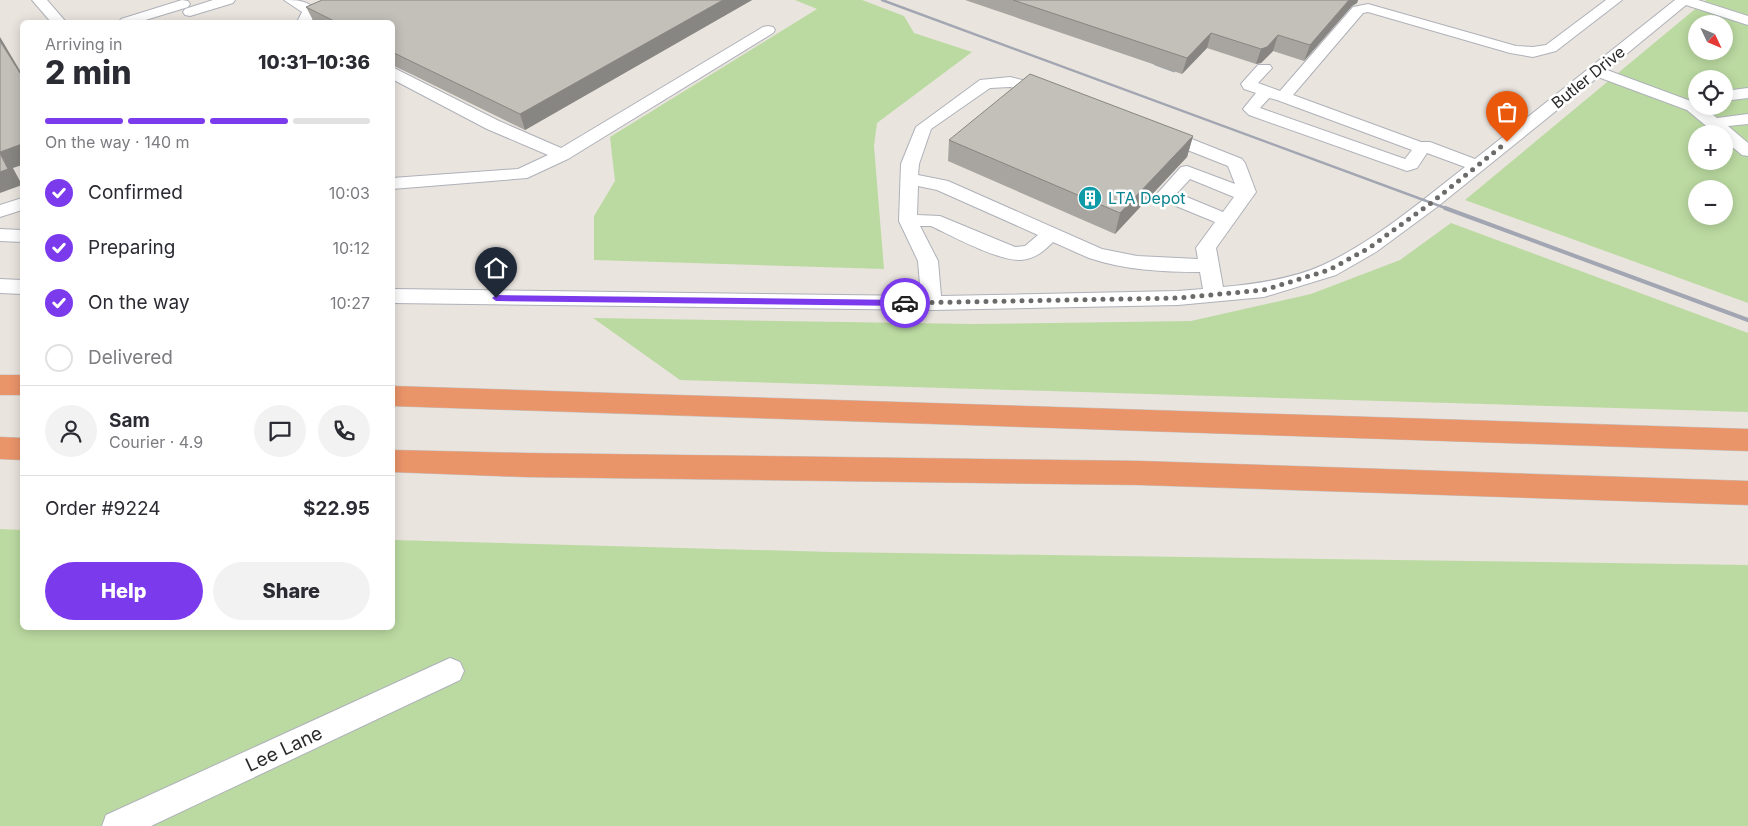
<!DOCTYPE html>
<html lang="en">
<head>
<meta charset="utf-8">
<style>
  :root { --surface:#fff; --page:#f2f2f3; --text:#2b2b33; --muted:#7c7c81; --line:#e1e1e2; --accent:#7c3aed }
  body { margin:0; font-family:Inter,sans-serif; background:var(--page); color:var(--text); height:100vh; display:flex; flex-direction:column; font-size:19px; white-space:nowrap }
  * { box-sizing:border-box; margin:0 }
  p { font-size:16px; color:var(--muted) }
  .icon { flex:none; width:28px; height:28px; fill:none; stroke:currentColor; stroke-width:2; stroke-linecap:round; stroke-linejoin:round }
  .map { position:relative; flex:1; overflow:hidden }
  .panel { position:absolute; left:20px; top:20px; width:375px; height:610px; display:flex; flex-direction:column; background:var(--surface); border-radius:8px; box-shadow:0 2px 12px #0003 }
  .panel>* { flex:none }
  .needle { width:32px; rotate:134deg }
  .tools { position:absolute; left:1688px; top:15px; display:grid; gap:10px }
  .tools a { display:grid; place-items:center; width:45px; height:45px; border-radius:50%; background:var(--surface); box-shadow:0 2px 12px #0003; font-size:25px }
  .pin { position:absolute; display:grid; place-items:center; width:42px; height:42px; color:#fff; margin:-51px -21px; border-radius:50% 50% 50% 0; rotate:-45deg; box-shadow:0 0 5px #0007 }
  .pin .icon { rotate:45deg }
  .courier { position:absolute; display:grid; place-items:center; width:50px; height:50px; margin:-25px; border:4px solid #7c3aed; border-radius:50%; background:#fff; color:#222; box-shadow:0 1px 6px #0007 }
  .head em { font-style:normal; font-weight:800 }
  .head div { display:flex; flex-direction:column-reverse }
  .head { display:flex; align-items:center; justify-content:space-between; height:85px; padding:0 25px }
  h1 { font-size:32px; font-weight:800; line-height:38px }
  .bar { display:grid; grid-template-columns:repeat(4,1fr); gap:8px 5px; align-content:center; height:60px; padding:0 25px }
  .bar i { height:6px; border-radius:4px; background:var(--line) }
  .bar .on { background:var(--accent) }
  .bar p { grid-column:span 4 }
  .line { display:flex; align-items:center; gap:12px; padding:0 25px; border-top:1px solid var(--line) }
  .line div { flex:1 }
  .round { display:grid; place-items:center; flex:none; width:52px; height:52px; border-radius:26px; background:var(--page) }
  ol { padding:0 25px; list-style:none }
  li { display:flex; align-items:center; gap:15px; height:55px }
  li p { margin-inline-start:auto }
  li .icon { padding:5px; border-radius:50%; background:var(--accent); color:#fff; stroke-width:4 }
  li:last-child { color:var(--muted) }
  li i { width:28px; height:28px; border:2px solid var(--line); border-radius:50% }
  .action { display:flex; gap:10px; margin-top:auto; padding:10px 25px }
  .action a { flex:1; height:58px; border-radius:30px; background:var(--accent); color:#fff; font-size:20px; font-weight:800; line-height:58px; text-align:center }
  .action a+a { background:var(--page); color:var(--text) }
  .map>svg:first-child { display:block }
</style>
</head>
<body>
<div class="map">
<svg width="1748" height="826" viewBox="0 0 1748 826">
  <rect width="100%" height="100%" fill="#eae4de"/>
  <!-- green -->
  <g fill="#bbdaa1" fill-rule="evenodd">
    <path d="M795,0H862L904,16L914,33L972,52L877,123L874,146L884,269L594,260V216L615,181L610,137L817,9Z"/>
    <path d="M1706,0H1748V303L1465,200ZM1696,24H1724V51H1696ZM1696,79H1724V106H1696ZM1696,134H1724V161H1696ZM1696,189H1724V216H1696Z"/>
    <path d="M1451,223L1748,333V412L680,380L593,318L973,324L1191,321L1311,294L1400,260Z"/>
    <path d="M0,529L22,530V628H392L393,540L831,552L1748,565V826H0Z"/>
  </g>
  <g fill="none" stroke-linecap="round" stroke-linejoin="round">
    <!-- minor casing -->
    <g stroke="#aeb1b9" stroke-width="2">
      <g id="minor">
        <path d="M32,0H47L66,22H51Z"/>
        <path d="M182,0L188,1L190,4L188,7L139,22H119L121,19Z"/>
        <path d="M213,0H235L233,3L190,16L185,15L183,12L185,9Z"/>
        <path d="M284,0C297,0 308,0 317,11L311,22H297L302,12Z"/>
        <path d="M1606,0H1622L1556,51L1533,57L1510,53L1368,12L1363,13L1293,95L1421,142H1430L1475,159L1675,0H1698L1748,16V25L1686,5L1607,70L1696,103V106H1702L1717,118L1748,114V124L1728,126L1748,143V156L1742,155L1724,140V134H1716L1687,110L1598,77L1437,207L1376,252L1336,275L1264,297L1178,305L932,310L392,303V289L921,296L918,261L899,221L901,164L916,127L980,80L1010,77L1055,88L1057,91L1055,94L1049,96L1010,87L990,88L931,129L919,164L918,175L948,181L1102,249L1137,256L1198,259L1196,248L1215,222L1159,199L1156,195L1181,167L1187,166L1235,184L1228,166L1157,138L1155,134L1157,130H1169L1242,159L1245,163L1256,192L1216,248L1223,287C1256,284 1292,279 1323,265C1375,241 1420,202 1465,167L1427,153L1417,168L1407,171L1249,115L1243,109L1256,93L1244,89L1241,84L1258,65H1270L1272,68L1258,83L1280,91L1353,7L1368,4L1516,46L1533,47L1546,45ZM1269,98L1277,100L1412,150L1405,159L1260,108ZM1190,179L1234,197L1223,212L1177,193ZM918,186L937,190L1038,235L1025,246L1015,247L940,216L917,215ZM920,226H931C952,236 998,261 1021,260C1035,259 1044,251 1053,242C1065,247 1077,253 1089,258C1124,270 1163,272 1200,272L1203,289L1178,291L941,296L938,261Z"/>
        <path d="M768,26L773,27L775,30L773,33L568,159L527,178L392,189V178L518,169L548,155L487,129L392,79V67L499,121L561,148L763,27Z"/>
        <path d="M1748,88V98L1724,101V91Z"/>
        <path d="M22,198V210L0,217V205Z"/>
        <path d="M0,229L22,230V242L0,241Z"/>
        <path d="M0,279L22,280V294L0,293Z"/>
        <path d="M450,658L460,662L464,671L460,680L151,826H102L106,815Z"/>
      </g>
    </g>
    <!-- highway casing -->
    <g stroke="#c3c3c3" stroke-width="1">
      <g id="highway">
        <rect x="0" y="375" width="22" height="20"/>
        <path d="M392,386L1748,429V451L392,406Z"/>
        <path d="M0,437L22,438V460L0,459Z"/>
        <path d="M392,450L525,453L1140,461L1748,481V505L1140,485L525,477L392,472Z"/>
      </g>
    </g>
    <!-- minor -->
    <use href="#minor" fill="#fff" fill-rule="evenodd"/>
    <!-- highway -->
    <use href="#highway" fill="#ea9469" fill-rule="evenodd"/>
    <!-- rail-far1 -->
    <g stroke="#a1a6b2" stroke-width="2.5">
      <path d="M882,0L1448,209"/>
      <path d="M1155,64L1174,71"/>
    </g>
    <!-- rail -->
    <path stroke="#a1a6b2" stroke-width="4" d="M1445,208L1748,320"/>
  </g>
  <!-- wall -->
  <g fill="#a8a49f">
    <path d="M752,0L525,130L411,74L392,65V22H314L306,7Z"/>
    <path d="M965,0H1358L1357,3L1352,6L1304,61L1273,51L1261,63L1256,64L1207,48L1182,74Z"/>
    <path d="M1193,136L1187,157L1115,234L948,161L949,140Z"/>
  </g>
  <!-- shaded-wall -->
  <g fill="#888682">
    <path d="M723,0H752L525,130L520,114Z"/>
    <path d="M1349,0H1358L1357,3L1352,6L1304,61L1310,45Z"/>
    <path d="M1211,33L1207,48L1182,74L1187,58Z"/>
    <path d="M1278,35L1273,51L1261,63L1256,64L1261,49Z"/>
    <path d="M0,37L22,74L20,73L0,41Z"/>
    <path d="M1193,136L1187,157L1115,234L1120,213Z"/>
    <path d="M22,144V165L13,168L22,185L0,193V152Z"/>
  </g>
  <!-- building -->
  <g fill="#c3bfb9" stroke="#888682">
    <path d="M322,0H723L520,114L392,52V22H336L306,7Z"/>
    <path d="M1013,0H1349L1310,45L1278,35L1267,47L1261,49L1211,33L1187,58Z"/>
    <path d="M0,41L20,73L22,72V144L0,152Z"/>
    <path d="M1030,74L1193,136L1120,213L949,140Z"/>
    <path d="M0,153L8,169L0,172Z"/>
  </g>
  <!-- route -->
  <path fill="#7c3aed" d="M496,295L905,300L909,303L905,306L496,301L492,298Z"/>
  <g fill="none" stroke-linecap="round" stroke-linejoin="round">
    <!-- done -->
    <path stroke="#6d6b69" stroke-width="5" stroke-dasharray="0 9" d="M905,303L1178,298L1264,290L1329,270L1369,248L1431,203L1507,142"/>
  </g>
  <!-- icons -->
  <defs>
    <g id="building-disc" transform="scale(1.25)"><circle r="9.5" fill="#0f9aa8" stroke="#fff"/><path d="M-4-6H4V6H1V3H-1V6H-4ZM-2.5-4.3h1.7v1.8h-1.7ZM.8-4.3h1.7v1.8H.8ZM-2.5-1h1.7V.8h-1.7ZM.8-1h1.7V.8H.8Z" fill="#fff"/></g>
  </defs>
  <g fill-rule="evenodd">
    <use href="#building-disc" x="1090" y="198"/>
  </g>
  <g text-anchor="middle" dominant-baseline="central" stroke-width="5" stroke-linejoin="round" paint-order="stroke">
    <!-- street labels -->
    <g font-size="16" fill="#2a2a2a" stroke="#fff">
      <text transform="translate(1588 77) rotate(-39)">Butler Drive</text>
    </g>
    <!-- culture labels -->
    <g font-size="16" fill="#0d838f" stroke="#fff" text-anchor="start">
      <text x="1108" y="198">LTA Depot</text>
    </g>
    <!-- near-street labels -->
    <g font-size="19" fill="#2a2a2a" stroke="#fff">
      <text transform="translate(284 749) rotate(-25)">Lee Lane</text>
    </g>
  </g>
</svg>
<div class="tools">
<a><svg class="needle" viewBox="-14 -14 28 28"><path d="M0-13l5 13h-10z" fill="#e53935"/><path d="M0 13l5-13h-10z" fill="#7c7c81"/></svg></a>
<a><svg class="icon" aria-label="locate" viewBox="0 0 24 24"><circle cx="12" cy="12" r="6"/><path d="M12 2v4M12 18v4M2 12h4M18 12h4"/></svg></a>
<a>+</a>
<a>−</a>
</div>
<div class="pin" style="left:1507px;top:142px;background:#ea580c"><svg class="icon" aria-label="bag" viewBox="0 0 24 24"><path d="M5 8h14l-1 12H6zM9 8a3 3 0 0 1 6 0"/></svg></div>
<div class="pin" style="left:496px;top:298px;background:#1f2937"><svg class="icon" aria-label="home" viewBox="0 0 24 24"><path d="M3 11l9-7 9 7M6 9v11h12V9"/></svg></div>
<div class="courier" style="left:905px;top:303px"><svg class="icon" aria-label="car" viewBox="0 0 24 24"><path d="M5 17H2v-5l4-1 3-4h7l3 4 3 1v5h-3M9 17h6M6 11h13"/><circle cx="7" cy="17" r="2"/><circle cx="17" cy="17" r="2"/></svg></div>
<section class="panel">
<div class="head"><div><h1>2 min</h1><p>Arriving in</p></div><em>10:31–10:36</em></div>
<div class="bar"><i class="on"></i><i class="on"></i><i class="on"></i><i></i><p>On the way · 140 m</p></div>
<ol>
<li><svg class="icon" aria-label="check" viewBox="0 0 24 24"><path d="M5 12l5 5 9-10"/></svg>Confirmed<p>10:03</p></li>
<li><svg class="icon" aria-label="check" viewBox="0 0 24 24"><path d="M5 12l5 5 9-10"/></svg>Preparing<p>10:12</p></li>
<li><svg class="icon" aria-label="check" viewBox="0 0 24 24"><path d="M5 12l5 5 9-10"/></svg>On the way<p>10:27</p></li>
<li><i></i>Delivered</li>
</ol>
<div class="line" style="height:90px"><a class="round"><svg class="icon" aria-label="person" viewBox="0 0 24 24"><circle cx="12" cy="8" r="4"/><path d="M4 21q1-7 8-7t8 7"/></svg></a><div><b>Sam</b><p>Courier · 4.9</p></div><a class="round"><svg class="icon" aria-label="chat" viewBox="0 0 24 24"><path d="M4 5h16v11H9l-5 4z"/></svg></a><a class="round"><svg class="icon" aria-label="phone" viewBox="0 0 24 24"><path d="M5 4h4l2 5-3 2q2 4 5 5l2-3 5 2v4C11 20 4 13 5 4z"/></svg></a></div>
<div class="line" style="height:65px"><div>Order #9224</div><b>$22.95</b></div>
<div class="action"><a>Help</a><a>Share</a></div>
</section>
</div>
</body>
</html>
